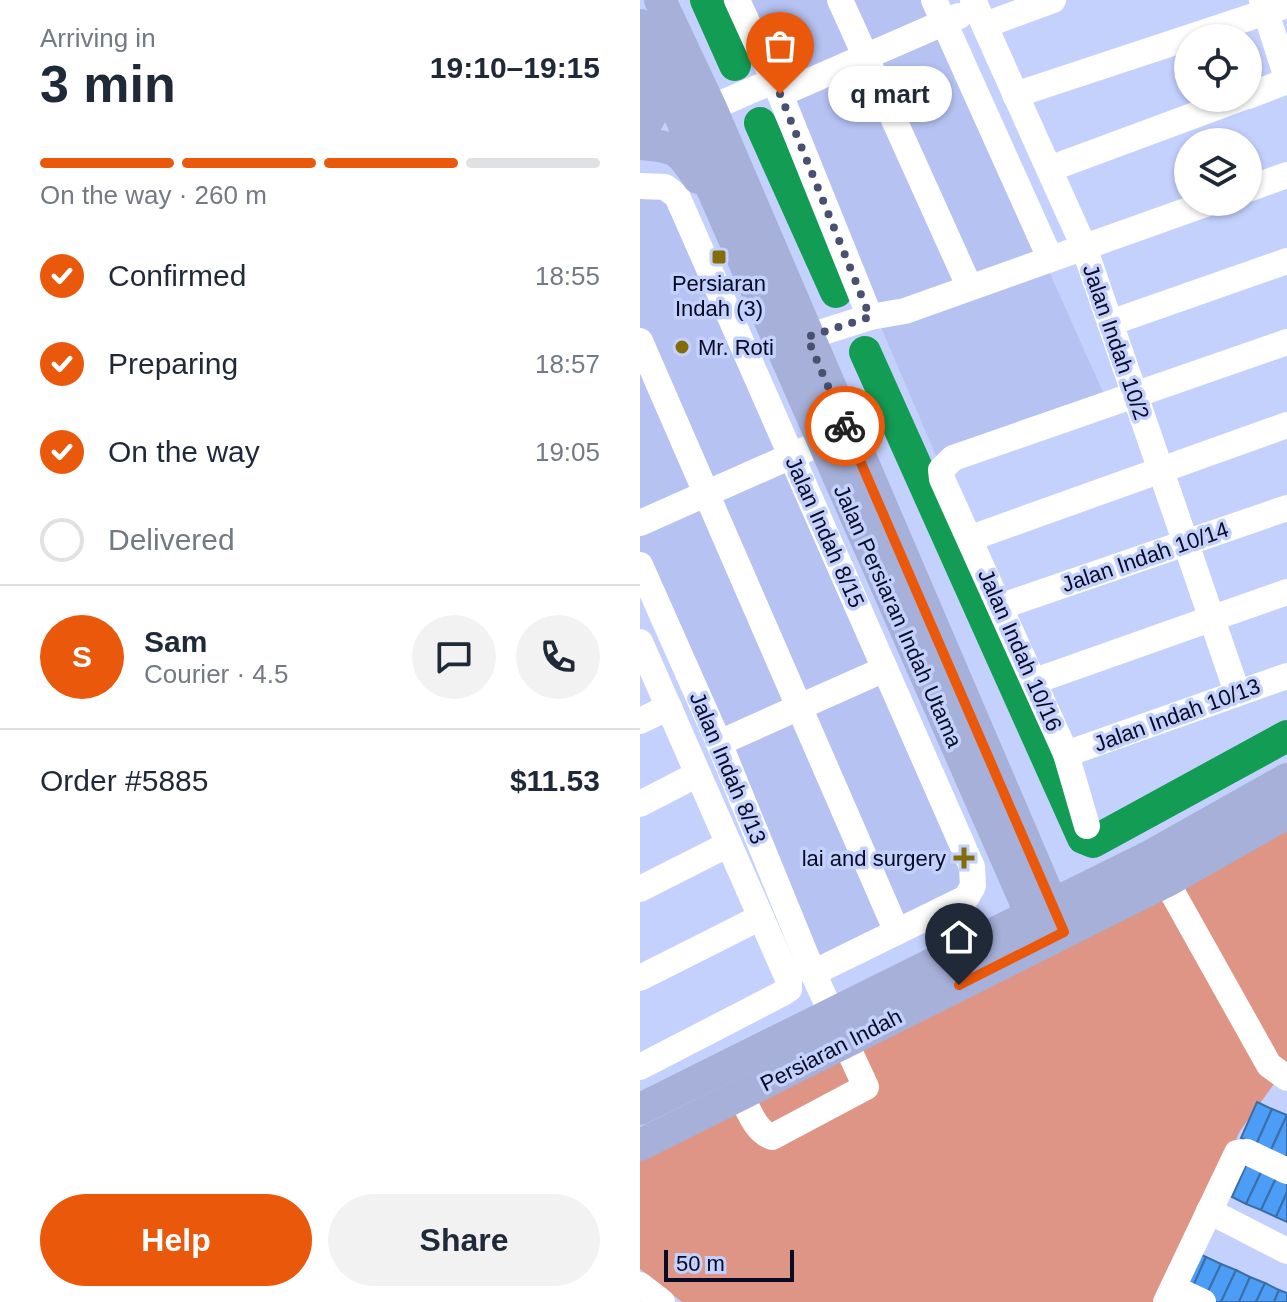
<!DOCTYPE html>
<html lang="en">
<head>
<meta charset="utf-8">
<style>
  :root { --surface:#fff; --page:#f2f2f3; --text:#1f2937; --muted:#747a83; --line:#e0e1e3; --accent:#ea580c }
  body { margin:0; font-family:Arial,sans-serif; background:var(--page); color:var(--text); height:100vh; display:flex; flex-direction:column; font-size:30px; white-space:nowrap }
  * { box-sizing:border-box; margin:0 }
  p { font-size:26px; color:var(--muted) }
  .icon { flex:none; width:44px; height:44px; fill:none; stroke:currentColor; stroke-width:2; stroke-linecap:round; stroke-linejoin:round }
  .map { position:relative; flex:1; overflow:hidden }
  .sheet { display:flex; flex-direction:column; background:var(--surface); width:640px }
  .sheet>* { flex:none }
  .buttons { position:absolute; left:534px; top:24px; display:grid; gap:16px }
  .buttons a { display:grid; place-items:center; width:88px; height:88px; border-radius:50%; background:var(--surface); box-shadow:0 2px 6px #0004; font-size:40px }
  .scale { position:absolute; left:24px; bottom:20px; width:130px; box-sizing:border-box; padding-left:8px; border:4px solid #070b24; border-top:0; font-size:22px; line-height:28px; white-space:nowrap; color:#070b24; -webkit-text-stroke:6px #c4d1fd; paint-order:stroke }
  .pin { position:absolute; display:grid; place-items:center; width:68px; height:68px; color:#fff; margin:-82px -34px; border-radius:50% 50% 50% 0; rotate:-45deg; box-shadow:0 0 8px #0007 }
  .pin .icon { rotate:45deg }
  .courier { position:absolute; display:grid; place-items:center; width:80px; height:80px; margin:-40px; border:6px solid #ea580c; border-radius:50%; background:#fff; color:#222; box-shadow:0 2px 10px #0007 }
  .bubble { position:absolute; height:56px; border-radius:28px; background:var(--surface); box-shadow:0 2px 6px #0004; font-size:26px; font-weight:700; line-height:56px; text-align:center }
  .overview em { font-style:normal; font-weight:700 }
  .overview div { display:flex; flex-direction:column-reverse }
  .overview { display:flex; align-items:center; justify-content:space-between; height:136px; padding:0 40px }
  h1 { font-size:52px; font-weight:700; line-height:60px }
  .bar { display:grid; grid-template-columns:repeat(4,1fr); gap:12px 8px; align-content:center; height:96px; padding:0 40px }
  .bar i { height:10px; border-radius:6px; background:var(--line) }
  .bar .on { background:var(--accent) }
  .bar p { grid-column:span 4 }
  .line { display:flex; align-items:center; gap:20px; padding:0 40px; border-top:2px solid var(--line) }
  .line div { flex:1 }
  .round { display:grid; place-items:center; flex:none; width:84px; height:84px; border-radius:42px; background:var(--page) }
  ol { padding:0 40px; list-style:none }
  li { display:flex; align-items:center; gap:24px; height:88px }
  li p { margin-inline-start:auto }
  li .icon { padding:8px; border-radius:50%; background:var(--accent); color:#fff; stroke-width:4 }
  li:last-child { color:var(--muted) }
  li i { width:44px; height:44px; border:4px solid var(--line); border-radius:50% }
  .cta { display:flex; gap:16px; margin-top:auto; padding:16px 40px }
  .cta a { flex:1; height:92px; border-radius:48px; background:var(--accent); color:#fff; font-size:32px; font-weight:700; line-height:92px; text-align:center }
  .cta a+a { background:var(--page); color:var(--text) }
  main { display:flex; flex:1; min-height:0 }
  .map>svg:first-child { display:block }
</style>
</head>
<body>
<main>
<section class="sheet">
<div class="overview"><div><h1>3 min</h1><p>Arriving in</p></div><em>19:10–19:15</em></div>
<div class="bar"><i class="on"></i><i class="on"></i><i class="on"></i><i></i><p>On the way · 260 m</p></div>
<ol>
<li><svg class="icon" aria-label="check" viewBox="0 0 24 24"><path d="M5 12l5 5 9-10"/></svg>Confirmed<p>18:55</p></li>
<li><svg class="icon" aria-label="check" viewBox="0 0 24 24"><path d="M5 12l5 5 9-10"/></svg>Preparing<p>18:57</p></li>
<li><svg class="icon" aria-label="check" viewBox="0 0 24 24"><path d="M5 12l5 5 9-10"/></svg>On the way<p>19:05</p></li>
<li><i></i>Delivered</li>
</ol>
<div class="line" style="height:144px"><b class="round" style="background:var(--accent);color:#fff">S</b><div><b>Sam</b><p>Courier · 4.5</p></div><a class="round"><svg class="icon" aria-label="chat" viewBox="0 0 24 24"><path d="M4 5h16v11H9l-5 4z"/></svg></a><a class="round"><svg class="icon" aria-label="phone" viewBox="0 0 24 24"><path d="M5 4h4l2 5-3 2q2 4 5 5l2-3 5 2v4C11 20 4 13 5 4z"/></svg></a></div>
<div class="line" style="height:104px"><div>Order #5885</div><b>$11.53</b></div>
<div class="cta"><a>Help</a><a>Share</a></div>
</section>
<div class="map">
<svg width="647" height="1302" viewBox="0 0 647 1302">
  <rect width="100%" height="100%" fill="#c4d1fd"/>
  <!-- built -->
  <g fill="#b5c2f2">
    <path d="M101,0H288L466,399L297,458Z"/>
    <path d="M0,192L24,193L326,869L322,892L176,963L81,732L0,551Z"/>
  </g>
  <!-- green -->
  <path fill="#de9585" d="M647,830V1066L600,1131L518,1302H42L0,1269V1159Z"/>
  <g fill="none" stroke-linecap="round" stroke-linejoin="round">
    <!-- river -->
    <g stroke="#139c54" stroke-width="32">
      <path d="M66,0L95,65"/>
      <path d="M120,123L196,292"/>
      <path d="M225,352L443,838L453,842L647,736"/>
    </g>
  </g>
  <!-- building -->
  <g fill="#4c9df5" stroke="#3b6ea6" stroke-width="2">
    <path d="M617,1102L632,1109L616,1145L601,1138Z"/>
    <path d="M632,1109L647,1115L630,1152L616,1145Z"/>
    <path d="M647,1115V1154L645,1158L630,1152Z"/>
    <path d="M608,1161L623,1168L606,1204L592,1197Z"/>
    <path d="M623,1168L638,1174L621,1210L606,1204Z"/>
    <path d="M638,1174L647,1178V1192L636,1217L621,1210Z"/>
    <path d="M647,1192V1222L636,1217Z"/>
    <path d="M552,1250L566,1257L550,1293L535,1287Z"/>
    <path d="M566,1257L581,1264L564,1300L550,1293Z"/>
    <path d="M581,1264L596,1270L581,1302H569L564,1300Z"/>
    <path d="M596,1270L610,1277L599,1302H581Z"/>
    <path d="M610,1277L625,1283L616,1302H599Z"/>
    <path d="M625,1283L639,1290L634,1302H616Z"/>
    <path d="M639,1290L647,1293V1302H634Z"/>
  </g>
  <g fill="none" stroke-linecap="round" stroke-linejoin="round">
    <!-- minor -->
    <g stroke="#fff" stroke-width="26">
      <path d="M97,0L140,94L230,317"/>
      <path d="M200,0L329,286"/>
      <path d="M294,0L410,258"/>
      <path d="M333,0L444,247L597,692"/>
      <path d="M622,0L647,78"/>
      <path d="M345,25L413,0"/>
      <path d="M140,94L319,16"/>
      <path d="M375,95L647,5"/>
      <path d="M608,96L647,81"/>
      <path d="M71,108L133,81"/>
      <path d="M412,168L601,98"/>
      <path d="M0,186L25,187L37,196L332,867L333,886L326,898L173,973"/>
      <path d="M608,189L647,175"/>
      <path d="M470,323L647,261"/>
      <path d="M167,337L230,317L265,311L571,202"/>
      <path d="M0,341L257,932"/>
      <path d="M0,523L167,449"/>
      <path d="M331,538L647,425"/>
      <path d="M0,565L79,743L173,973L226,1087L132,1137C115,1131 109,1110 101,1096"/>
      <path d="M362,606L647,508"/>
      <path d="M0,642L149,981V989L143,993L0,1067"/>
      <path d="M395,681L647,592"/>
      <path d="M0,721L29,707"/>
      <path d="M79,743L245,669"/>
      <path d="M426,754L647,676"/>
      <path d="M0,804L58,774"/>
      <path d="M447,826L426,754L302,479L301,470L313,458L647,342"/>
      <path d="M517,865L629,1065L647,1078"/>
      <path d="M0,889L89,844"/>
      <path d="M0,978L121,917"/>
      <path d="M569,1211L647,1251"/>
      <path d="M0,1285L22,1302"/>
      <path d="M533,1288L563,1302"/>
      <path d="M526,1302L597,1153L607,1152L647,1171"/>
    </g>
    <!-- major -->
    <g stroke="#a6b0d8" stroke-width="32">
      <path d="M20,0L71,108L424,932"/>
      <path d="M0,25L403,942"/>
      <path d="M0,131C19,109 18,95 10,68"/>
      <path d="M0,144C35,147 39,148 58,178"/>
      <path d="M0,1109L512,855L647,779"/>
      <path d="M0,1145L527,881L647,813"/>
    </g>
  </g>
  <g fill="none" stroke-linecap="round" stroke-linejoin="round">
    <!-- done -->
    <path stroke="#495070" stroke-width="8" stroke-dasharray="0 14.4" d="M140,94L230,317L167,337L205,426"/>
    <!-- route -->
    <path stroke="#ea580c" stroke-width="10" d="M205,426L424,932L319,985"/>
  </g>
  <!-- markers -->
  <g fill="#846c08" stroke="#c4d1fd" stroke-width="3">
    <rect x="71" y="249" width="16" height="16" rx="4"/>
    <circle cx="42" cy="347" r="8"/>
    <path d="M320 846h8v8h8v8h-8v8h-8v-8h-8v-8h8z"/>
  </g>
  <g text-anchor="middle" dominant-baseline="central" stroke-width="7" stroke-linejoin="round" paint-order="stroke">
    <!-- poi labels -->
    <g font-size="22" fill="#070b24" stroke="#c4d1fd">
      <text x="79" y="283">Persiaran<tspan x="79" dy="25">Indah (3)</tspan></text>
      <text x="58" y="347" text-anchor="start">Mr. Roti</text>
      <text x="306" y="858" text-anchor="end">lai and surgery</text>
    </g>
    <!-- street labels -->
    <g font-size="22" fill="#070b24" stroke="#c4d1fd">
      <text transform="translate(476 342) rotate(71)">Jalan Indah 10/2</text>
      <text transform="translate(185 532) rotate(66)">Jalan Indah 8/15</text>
      <text transform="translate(505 557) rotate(-19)">Jalan Indah 10/14</text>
      <text transform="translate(258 616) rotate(66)">Jalan Persiaran Indah Utama</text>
      <text transform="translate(380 650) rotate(66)">Jalan Indah 10/16</text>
      <text transform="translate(537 715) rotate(-20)">Jalan Indah 10/13</text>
      <text transform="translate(88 768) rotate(67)">Jalan Indah 8/13</text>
      <text transform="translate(191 1050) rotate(-27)">Persiaran Indah</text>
    </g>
  </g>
</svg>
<div class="buttons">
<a><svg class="icon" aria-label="locate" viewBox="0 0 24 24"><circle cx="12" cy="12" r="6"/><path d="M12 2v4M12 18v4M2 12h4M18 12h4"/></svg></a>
<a><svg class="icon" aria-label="layers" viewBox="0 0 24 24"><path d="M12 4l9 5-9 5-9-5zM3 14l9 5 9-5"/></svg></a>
</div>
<div class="scale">50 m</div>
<div class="pin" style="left:140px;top:94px;background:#ea580c"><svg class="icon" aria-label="bag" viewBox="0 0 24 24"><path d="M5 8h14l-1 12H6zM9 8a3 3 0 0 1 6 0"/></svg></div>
<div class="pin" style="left:319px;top:985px;background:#1f2937"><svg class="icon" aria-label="home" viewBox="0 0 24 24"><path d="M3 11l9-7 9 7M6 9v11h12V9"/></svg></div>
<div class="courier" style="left:205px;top:426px"><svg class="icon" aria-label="bike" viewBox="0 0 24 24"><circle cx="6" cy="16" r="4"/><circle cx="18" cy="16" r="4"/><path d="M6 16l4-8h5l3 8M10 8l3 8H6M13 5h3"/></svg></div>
<div class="bubble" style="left:188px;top:66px;width:124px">q mart</div>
</div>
</main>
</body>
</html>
